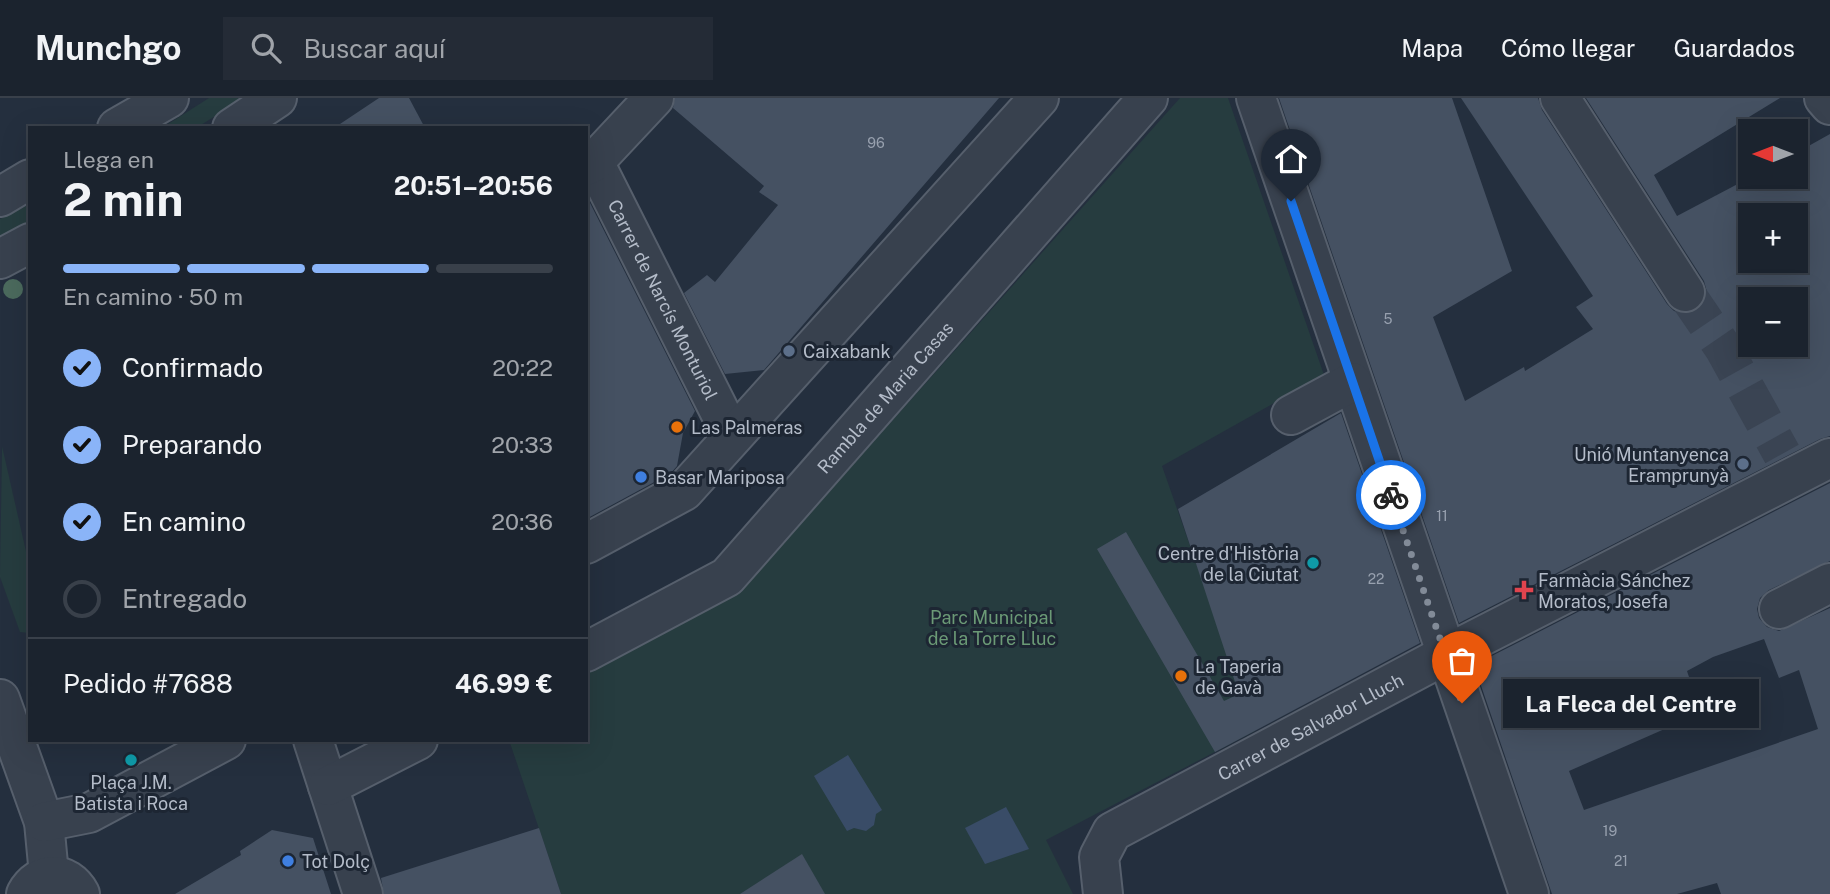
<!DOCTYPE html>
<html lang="es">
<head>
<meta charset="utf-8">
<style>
  :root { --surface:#1b232e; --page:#242b36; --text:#f1f3f6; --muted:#a0a4aa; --line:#39404a; --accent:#8ab4f8 }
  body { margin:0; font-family:"Public Sans",sans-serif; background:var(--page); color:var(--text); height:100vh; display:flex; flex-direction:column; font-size:26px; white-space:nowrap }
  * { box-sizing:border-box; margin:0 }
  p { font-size:23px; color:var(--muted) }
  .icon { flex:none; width:38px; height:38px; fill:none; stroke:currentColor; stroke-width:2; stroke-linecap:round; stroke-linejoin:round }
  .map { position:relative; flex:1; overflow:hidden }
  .details { position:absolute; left:28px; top:28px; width:560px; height:616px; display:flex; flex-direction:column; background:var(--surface); border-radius:0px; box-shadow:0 7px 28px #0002,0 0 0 2px var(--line) }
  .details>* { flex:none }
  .needle { width:46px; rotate:270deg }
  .fabs { position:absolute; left:1738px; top:21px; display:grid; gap:14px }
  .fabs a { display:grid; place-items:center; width:70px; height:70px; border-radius:0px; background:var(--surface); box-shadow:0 7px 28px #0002,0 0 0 2px var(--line); font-size:35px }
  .pin { position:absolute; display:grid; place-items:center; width:60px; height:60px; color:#fff; margin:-72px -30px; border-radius:50% 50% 50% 0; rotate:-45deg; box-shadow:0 0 7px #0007 }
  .pin .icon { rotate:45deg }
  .courier { position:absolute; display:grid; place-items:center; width:70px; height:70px; margin:-35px; border:5px solid #1a73e8; border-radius:50%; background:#fff; color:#222; box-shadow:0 2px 9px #0007 }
  .bubble { position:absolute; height:49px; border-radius:0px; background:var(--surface); box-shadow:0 7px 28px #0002,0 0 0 2px var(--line); font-size:23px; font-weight:700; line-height:49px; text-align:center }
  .overview em { font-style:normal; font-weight:700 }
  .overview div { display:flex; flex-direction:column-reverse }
  .overview { display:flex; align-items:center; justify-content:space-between; height:119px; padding:0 35px }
  h1 { font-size:46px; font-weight:700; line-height:52px }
  .bar { display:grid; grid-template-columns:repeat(4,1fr); gap:10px 7px; align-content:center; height:84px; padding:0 35px }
  .bar i { height:9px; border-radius:5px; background:var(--line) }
  .bar .current { background:var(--accent) }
  .bar p { grid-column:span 4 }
  .line { display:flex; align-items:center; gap:18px; padding:0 35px; border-top:2px solid var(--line) }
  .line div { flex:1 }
  ol { padding:0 35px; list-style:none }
  li { display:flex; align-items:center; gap:21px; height:77px }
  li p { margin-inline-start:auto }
  li .icon { padding:7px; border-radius:50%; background:var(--accent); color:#111; stroke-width:4 }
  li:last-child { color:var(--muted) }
  li i { width:38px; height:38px; border:4px solid var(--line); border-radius:50% }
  header { display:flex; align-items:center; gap:42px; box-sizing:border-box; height:98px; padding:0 35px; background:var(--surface); border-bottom:2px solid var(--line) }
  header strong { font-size:33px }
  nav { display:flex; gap:38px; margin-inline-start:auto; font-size:24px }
  .search { width:490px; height:63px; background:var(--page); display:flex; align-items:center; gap:18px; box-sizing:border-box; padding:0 24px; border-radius:0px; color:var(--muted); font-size:26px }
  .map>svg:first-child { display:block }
</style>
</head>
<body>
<header>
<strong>Munchgo</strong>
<div class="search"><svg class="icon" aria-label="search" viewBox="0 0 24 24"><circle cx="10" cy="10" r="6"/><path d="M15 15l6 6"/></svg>Buscar aquí</div>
<nav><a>Mapa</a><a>Cómo llegar</a><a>Guardados</a></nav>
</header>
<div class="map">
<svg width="1830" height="796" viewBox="0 0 1830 796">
  <rect width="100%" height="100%" fill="#242f3e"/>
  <!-- green -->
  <g fill="#263c3f">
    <path d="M209,0H244L196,30H162Z"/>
    <path d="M1180,0H1228L1324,277L1162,368L1255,633L1046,742L1073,796H561L509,642H586V568L751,481Z"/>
    <path d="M30,106V129L0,144V121Z"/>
    <path d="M2,348L30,471V535L20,534L0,479Z"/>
  </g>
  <!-- water -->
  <g fill="#394c67">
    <path d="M848,657L882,712L876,716L874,727L866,733L854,730L847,733L814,678Z"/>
    <path d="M1006,709L1029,751L985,766L965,730Z"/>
  </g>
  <!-- building -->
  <g fill="#455162" fill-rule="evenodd">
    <path d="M379,0H409L425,30H334Z"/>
    <path d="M675,0H999L764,272L725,276L684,195L707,177L715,184L778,107L759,94L764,88L673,10Z"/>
    <path d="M1279,0H1452L1512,173L1433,219L1465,303L1524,269L1525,273L1593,231L1576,209L1593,198L1461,0H1538L1542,12L1667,206L1674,213L1685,216L1696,213L1704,205L1707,194L1704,183L1586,0H1780L1654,77L1677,118L1751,79H1796V55L1830,36V338L1820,341L1459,525ZM1750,117H1796V163H1750ZM1750,201H1796V247H1750Z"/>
    <path d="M586,97L695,313L683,335L677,368L671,375L586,421Z"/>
    <path d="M1341,315L1420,545L1215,654L1097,451L1126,434L1224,603L1239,596L1178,411Z"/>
    <path d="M1830,385V463L1769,492L1760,500L1757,511L1759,520L1767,529L1779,533L1830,510V796H1721L1717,785L1677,796H1552L1474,567ZM1764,541L1779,580L1799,572L1818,631L1584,712L1569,673L1701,615L1687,573L1713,559Z"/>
    <path d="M539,730L561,796H384L381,780Z"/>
    <path d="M272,732L313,740L331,796H175L241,757L240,753Z"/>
    <path d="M802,756L825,796H740Z"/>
  </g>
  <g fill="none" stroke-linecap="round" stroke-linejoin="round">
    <!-- minor-tunnel -->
    <path stroke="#3a4453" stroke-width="38" stroke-dasharray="38 19" stroke-linecap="butt" d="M1685,194L1724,251L1782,356"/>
    <!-- minor casing -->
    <g stroke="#565f6c" stroke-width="42">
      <g id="minor">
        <path d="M1256,0L1529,796"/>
        <path d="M1560,0L1685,194"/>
        <path d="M1824,0L1830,7"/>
        <path d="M117,30L169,0"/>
        <path d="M232,30L277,0"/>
        <path id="s1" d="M594,64L732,338"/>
        <path d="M586,68L594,64L654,0"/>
        <path d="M0,99L30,81"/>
        <path d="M0,161L30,145"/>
        <path d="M1291,317L1352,284"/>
        <path d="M586,446L684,393L1039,0"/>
        <path d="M1779,511L1830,485"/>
        <path id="s2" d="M586,554L727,479L1148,0"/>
        <path d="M0,601L44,724L49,777"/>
        <path d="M313,642L363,796"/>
        <path d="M328,688L418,642"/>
        <path d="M44,724L89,715L226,642"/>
        <path d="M26,796C39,772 67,772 80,796"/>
        <path id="s3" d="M1103,796L1099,759L1112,734L1445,557L1830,360"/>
      </g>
    </g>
    <!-- minor -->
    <use href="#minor" stroke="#38414e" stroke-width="38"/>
  </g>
  <!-- trees -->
  <circle fill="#4b6a5d" cx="13" cy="191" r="10"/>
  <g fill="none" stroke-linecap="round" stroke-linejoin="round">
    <!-- done -->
    <path stroke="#828b98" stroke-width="7" stroke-dasharray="0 12.6" d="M1391,397L1462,605"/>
    <!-- route -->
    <path stroke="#1a73e8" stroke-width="9" d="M1291,103L1391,397"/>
  </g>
  <!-- markers -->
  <g fill="#5c6f8a" stroke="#1d2633" stroke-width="2.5">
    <circle cx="789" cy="253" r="7"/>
    <circle cx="1743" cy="366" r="7"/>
  </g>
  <g fill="#e8710a" stroke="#1d2633" stroke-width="2.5">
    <circle cx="677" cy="329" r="7"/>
    <circle cx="1181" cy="578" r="7"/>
  </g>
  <g fill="#3f7fe0" stroke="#1d2633" stroke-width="2.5">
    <circle cx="641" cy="379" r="7"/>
    <circle cx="288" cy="763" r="7"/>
  </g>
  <g fill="#0f9aa8" stroke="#1d2633" stroke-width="2.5">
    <circle cx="1313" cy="465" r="7"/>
    <circle cx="131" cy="662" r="7"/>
  </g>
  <path fill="#e0444e" stroke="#1d2633" stroke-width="2.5" d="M1520.5 481.5h7v7h7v7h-7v7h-7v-7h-7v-7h7z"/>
  <g text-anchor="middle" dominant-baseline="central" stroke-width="6" stroke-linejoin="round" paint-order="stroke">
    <!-- number labels -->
    <g font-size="14" fill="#98a1af">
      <text x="876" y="45">96</text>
      <text x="1388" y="221">5</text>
      <text x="1442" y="418">11</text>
      <text x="1376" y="481">22</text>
      <text x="1610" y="733">19</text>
      <text x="1621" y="763">21</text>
    </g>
    <!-- street labels -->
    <g font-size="18" fill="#b4bcc9" stroke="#1d2633">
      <text stroke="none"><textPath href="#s1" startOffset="154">Carrer de Narcís Monturiol</textPath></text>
      <text stroke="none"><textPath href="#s2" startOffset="399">Rambla de Maria Casas</textPath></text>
      <text stroke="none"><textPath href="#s3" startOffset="290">Carrer de Salvador Lluch</textPath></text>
    </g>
    <!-- poi labels -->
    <g font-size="18" fill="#b4bcc9" stroke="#1d2633" text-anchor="start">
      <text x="803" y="253">Caixabank</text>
      <text x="691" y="329">Las Palmeras</text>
      <text x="1729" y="356" text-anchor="end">Unió Muntanyenca<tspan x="1729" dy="21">Eramprunyà</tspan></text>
      <text x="655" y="379">Basar Mariposa</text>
      <text x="1299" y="455" text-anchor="end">Centre d'Història<tspan x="1299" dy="21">de la Ciutat</tspan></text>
      <text x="1538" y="482">Farmàcia Sánchez<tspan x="1538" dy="21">Moratos, Josefa</tspan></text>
      <text x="1195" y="568">La Taperia<tspan x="1195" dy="21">de Gavà</tspan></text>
      <text x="131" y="684" text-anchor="middle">Plaça J.M.<tspan x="131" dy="21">Batista i Roca</tspan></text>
      <text x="302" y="763">Tot Dolç</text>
    </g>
    <!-- park labels -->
    <g font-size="18" fill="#6b9a76" stroke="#1d2633">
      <text x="992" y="519">Parc Municipal<tspan x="992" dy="21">de la Torre Lluc</tspan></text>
    </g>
  </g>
</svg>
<div class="fabs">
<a><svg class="needle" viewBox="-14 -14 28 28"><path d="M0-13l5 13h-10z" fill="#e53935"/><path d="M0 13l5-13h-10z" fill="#a0a4aa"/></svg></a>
<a>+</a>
<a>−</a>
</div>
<div class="pin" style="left:1462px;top:605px;background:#ea580c"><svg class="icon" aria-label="bag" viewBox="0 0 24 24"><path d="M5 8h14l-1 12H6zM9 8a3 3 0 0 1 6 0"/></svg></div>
<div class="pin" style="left:1291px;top:103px;background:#1f2937"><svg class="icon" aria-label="home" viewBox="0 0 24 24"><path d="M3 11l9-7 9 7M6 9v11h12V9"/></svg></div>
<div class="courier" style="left:1391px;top:397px"><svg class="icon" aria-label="bike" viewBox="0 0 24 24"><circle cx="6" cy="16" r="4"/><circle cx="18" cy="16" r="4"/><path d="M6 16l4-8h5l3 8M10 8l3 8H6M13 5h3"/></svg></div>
<div class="bubble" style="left:1503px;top:581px;width:256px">La Fleca del Centre</div>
<section class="details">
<div class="overview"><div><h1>2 min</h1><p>Llega en</p></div><em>20:51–20:56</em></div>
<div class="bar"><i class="current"></i><i class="current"></i><i class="current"></i><i></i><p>En camino · 50 m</p></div>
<ol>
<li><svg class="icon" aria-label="check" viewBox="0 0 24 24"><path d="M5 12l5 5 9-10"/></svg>Confirmado<p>20:22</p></li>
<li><svg class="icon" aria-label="check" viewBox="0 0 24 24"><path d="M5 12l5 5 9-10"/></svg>Preparando<p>20:33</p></li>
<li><svg class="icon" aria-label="check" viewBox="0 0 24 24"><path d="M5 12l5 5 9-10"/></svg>En camino<p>20:36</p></li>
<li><i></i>Entregado</li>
</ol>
<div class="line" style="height:91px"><div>Pedido #7688</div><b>46.99 €</b></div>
</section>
</div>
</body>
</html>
